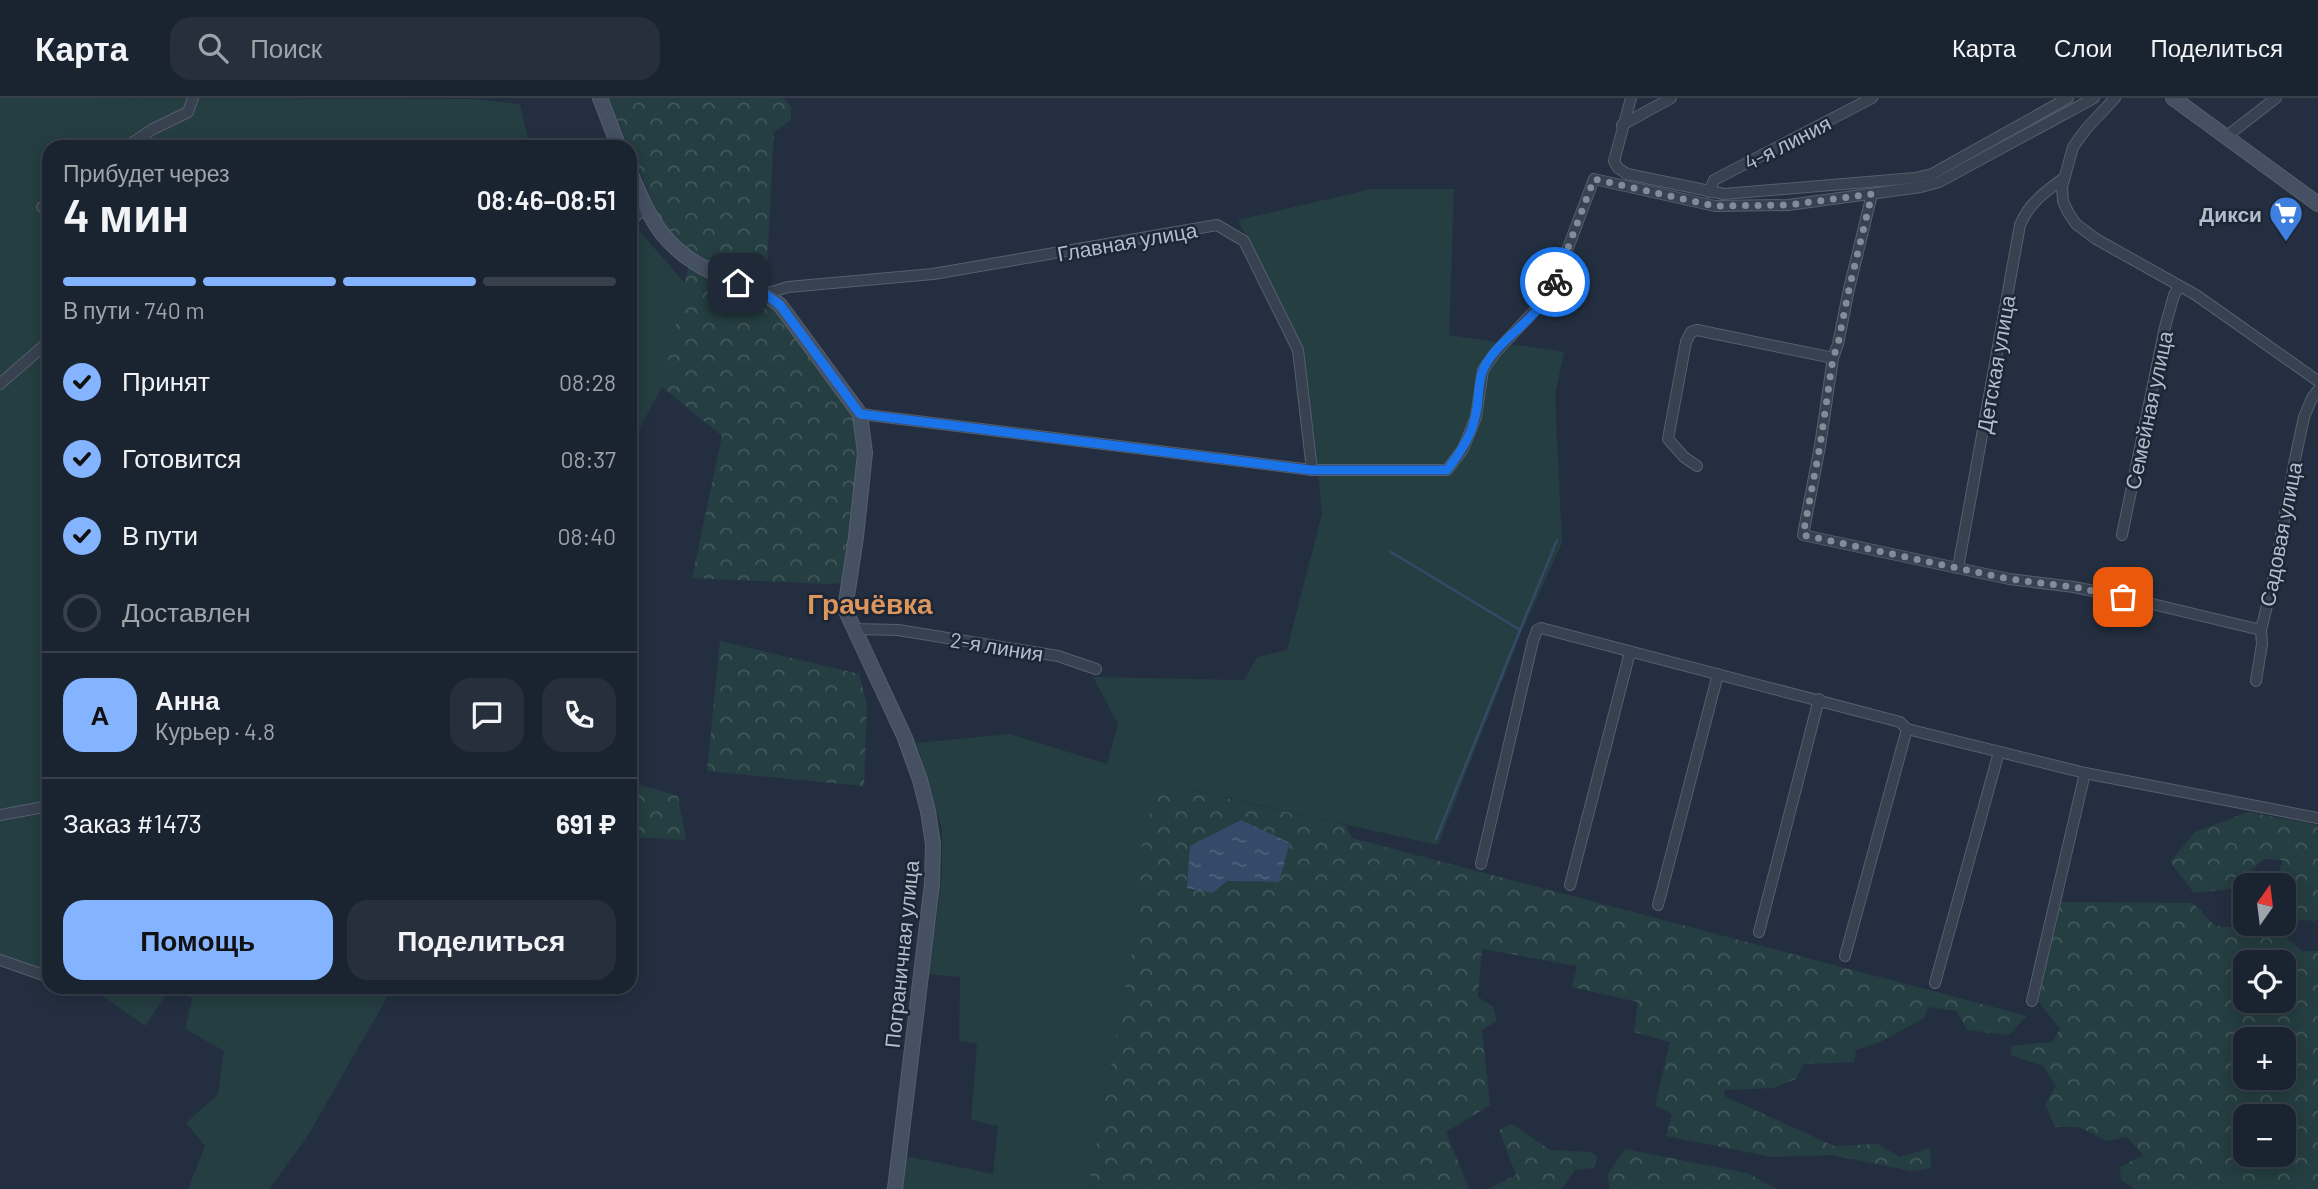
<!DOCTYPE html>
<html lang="ru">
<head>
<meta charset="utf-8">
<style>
  :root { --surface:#1a2330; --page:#272f3c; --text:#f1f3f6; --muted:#9fa4ab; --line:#38404c; --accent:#84b3ff }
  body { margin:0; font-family:Barlow,sans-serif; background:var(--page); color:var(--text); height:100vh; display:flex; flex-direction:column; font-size:26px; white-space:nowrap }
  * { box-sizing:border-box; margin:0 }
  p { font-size:23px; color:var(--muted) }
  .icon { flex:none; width:38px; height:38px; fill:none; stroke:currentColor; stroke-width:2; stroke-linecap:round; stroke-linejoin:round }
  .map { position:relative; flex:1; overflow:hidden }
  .drawer { position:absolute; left:42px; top:42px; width:595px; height:854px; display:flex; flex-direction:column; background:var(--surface); border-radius:21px; box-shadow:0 4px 18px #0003,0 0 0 2px var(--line) }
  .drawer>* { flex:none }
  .needle { width:46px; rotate:14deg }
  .tools { position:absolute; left:2233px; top:775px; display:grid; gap:14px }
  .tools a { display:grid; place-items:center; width:63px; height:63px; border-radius:14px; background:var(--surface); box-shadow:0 4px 18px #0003,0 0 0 2px var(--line); font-size:35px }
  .pin { position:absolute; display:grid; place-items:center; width:60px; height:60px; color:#fff; margin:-30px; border-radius:14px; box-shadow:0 4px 10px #0006 }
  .courier { position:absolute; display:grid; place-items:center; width:70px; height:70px; margin:-35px; border:5px solid #1a73e8; border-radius:50%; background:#fff; color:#222; box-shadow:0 2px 9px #0007 }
  .head em { font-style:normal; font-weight:600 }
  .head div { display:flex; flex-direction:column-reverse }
  .head { display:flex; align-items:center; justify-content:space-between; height:119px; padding:0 21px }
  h1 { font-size:46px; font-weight:600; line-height:52px }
  .bar { display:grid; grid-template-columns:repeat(4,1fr); gap:10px 7px; align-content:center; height:84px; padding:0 21px }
  .bar i { height:9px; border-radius:5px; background:var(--line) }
  .bar .selected { background:var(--accent) }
  .bar p { grid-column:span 4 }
  .line { display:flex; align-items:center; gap:18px; padding:0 21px; border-top:2px solid var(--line) }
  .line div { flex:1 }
  .round { display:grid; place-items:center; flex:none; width:74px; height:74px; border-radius:21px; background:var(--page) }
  ol { padding:0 21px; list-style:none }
  li { display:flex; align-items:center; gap:21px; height:77px }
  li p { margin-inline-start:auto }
  li .icon { padding:7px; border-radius:50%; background:var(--accent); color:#111; stroke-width:4 }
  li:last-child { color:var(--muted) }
  li i { width:38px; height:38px; border:4px solid var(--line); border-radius:50% }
  .cta { display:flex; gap:14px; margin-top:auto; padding:14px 21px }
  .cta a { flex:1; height:80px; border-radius:21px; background:var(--accent); color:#111; font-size:28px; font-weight:600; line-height:80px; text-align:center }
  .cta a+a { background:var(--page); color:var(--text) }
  header { display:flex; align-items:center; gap:42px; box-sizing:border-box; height:98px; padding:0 35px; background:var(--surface); border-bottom:2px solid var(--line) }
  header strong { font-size:33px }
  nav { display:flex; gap:38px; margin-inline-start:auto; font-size:24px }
  .search { width:490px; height:63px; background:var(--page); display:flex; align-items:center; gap:18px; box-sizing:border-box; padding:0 24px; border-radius:21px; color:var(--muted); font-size:26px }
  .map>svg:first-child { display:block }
</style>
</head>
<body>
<header>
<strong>Карта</strong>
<div class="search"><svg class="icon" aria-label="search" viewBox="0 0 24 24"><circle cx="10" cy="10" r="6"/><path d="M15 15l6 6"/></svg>Поиск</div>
<nav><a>Карта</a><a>Слои</a><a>Поделиться</a></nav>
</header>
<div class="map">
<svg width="2318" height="1091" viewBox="0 0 2318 1091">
  <defs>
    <pattern id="forest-crowns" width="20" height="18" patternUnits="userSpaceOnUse" patternTransform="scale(1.75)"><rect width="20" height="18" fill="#253e41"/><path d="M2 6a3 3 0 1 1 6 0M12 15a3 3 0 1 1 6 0" fill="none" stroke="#42585b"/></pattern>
    <pattern id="water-ripples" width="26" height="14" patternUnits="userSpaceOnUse" patternTransform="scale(1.75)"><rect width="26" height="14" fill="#354a68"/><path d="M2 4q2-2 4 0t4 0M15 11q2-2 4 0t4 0" fill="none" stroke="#50627c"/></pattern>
  </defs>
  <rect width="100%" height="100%" fill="#232f40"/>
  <!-- green -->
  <g fill="#253e41">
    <path d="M0,0L474,1L520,6L528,41L533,49H49V873L0,857Z"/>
    <path d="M1372,91H1454L1449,237L1564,254L1555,297L1562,445L1521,535L1438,747L1159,685L1133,783L1143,793L1088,1091H886L896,1056L993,1076L998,1028L971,1022L977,946L959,943L960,879L929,876L942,778V731L917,645L1010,636L1107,666L1118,626L1093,579L1244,582L1257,559L1287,552L1322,415L1317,361L1303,251L1238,122Z"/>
    <path d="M630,112L641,135L705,208L630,349Z"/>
    <path d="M107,889H171L145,928L100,896Z"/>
    <path d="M178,889H393L307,1039L269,1091H188L205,1048L186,1025L218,996L224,953L185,931L192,901Z"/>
  </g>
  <!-- forest -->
  <g fill="url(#forest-crowns)" fill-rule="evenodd">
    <path d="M608,0H783L791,8V22L774,34L766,186L701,162L663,127Z"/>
    <path d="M690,162L765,196L860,316L849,484L829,486L692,480L722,338L662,289Z"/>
    <path d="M720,543L859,576L867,606L864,688L707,673Z"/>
    <path d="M630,684L678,698L686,742L630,739Z"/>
    <path d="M1158,685L1346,727L1352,740L2027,918L2009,937L1967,932L1957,913L1928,909L1924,920L1880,944L1856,952L1854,964L1804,966L1796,981L1773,990L1725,992L1724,998L1834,1048L1878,1046L1900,1059L1930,1050L1931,1070L1912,1073L1831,1057L1772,1059L1666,1038L1672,1016L1655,1007L1670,944L1634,934L1638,904L1572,889L1577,868L1482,851L1478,899L1493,909L1497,923L1482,932L1490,1007L1446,1034L1469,1091H1088L1143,794L1133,783ZM1290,745L1279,784L1227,783Z"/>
    <path d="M2248,714L2318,727V820L2315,823L2294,821L2284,806V788L2274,787L2283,762L2264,761L2230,791L2194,795L2170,764L2195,734Z"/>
    <path d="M2061,804L2193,805L2215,828L2279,833L2302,853H2318V1091H2135L2121,1082L2120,1069L2143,1057L2127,1039L2107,1043L2079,1029H2055L2045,1006L2056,988L2043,968L2011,957V948L2052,944L2060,931L2039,904L2043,875ZM2245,864H2284V903H2245ZM2245,942H2284V980H2245ZM2245,1018H2284V1057H2245Z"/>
    <path d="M1512,1026L1550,1052L1590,1054L1597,1059L1594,1070L1575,1072L1562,1091H1487L1516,1077L1499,1032Z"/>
    <path d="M1625,1051L1747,1075L1777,1091H1610L1607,1077Z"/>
  </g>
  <!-- water -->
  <path fill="url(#water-ripples)" d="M1241,722L1290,745L1279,784L1227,783L1213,795L1187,790L1190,748Z"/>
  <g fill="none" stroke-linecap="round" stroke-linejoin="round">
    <!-- stream -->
    <g stroke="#354a68" stroke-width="2.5">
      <path d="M1391,454L1520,532L1436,741"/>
      <path d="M1520,532L1557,442"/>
    </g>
    <!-- street casing -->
    <g stroke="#555f6e" stroke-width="12">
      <g id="street">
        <path d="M1631,0L1614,63L1618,70L1627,76L1724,96L1915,80L1932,76L2068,0"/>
        <path d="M2115,0L2086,31L2073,49L2062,89L2063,103L2068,114L2076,126L2096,141L2196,197L2318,283"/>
        <path d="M1622,27L1671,0"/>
        <path d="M2227,38L2276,0"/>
        <path d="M126,49L153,31L188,14L193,0"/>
        <path d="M1709,94L1714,82L1872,0"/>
        <path d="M1872,96L1849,191L1838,246L1833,260L1820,348L1803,437L2009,481L2074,489L2123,499L2261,532"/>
        <path d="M42,109L49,106"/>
        <path d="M630,124L645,109"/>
        <path d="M765,196L788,189L933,176L1217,127L1244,143L1298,252L1312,372"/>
        <path d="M0,286L49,243"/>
        <path d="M860,316L1312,372H1447L1463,351L1476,319L1483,272L1495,255L1551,195L1594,81L1715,108L1788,107L1921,89L1939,84L2094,0"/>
        <path d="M1697,368L1684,359L1668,341L1686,244L1691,234L1697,232L1833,260"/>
        <path d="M2122,437L2165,229L2174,197L2179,189"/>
        <path d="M1958,470L2020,127C2029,105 2045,94 2064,80"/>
        <path d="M853,531L898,532L1058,558L1096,571"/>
        <path d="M2256,583L2262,546L2261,532L2272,487L2294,366L2304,319L2312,300L2318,292"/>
        <path d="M0,717L49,708"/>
        <path d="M1481,766L1533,543L1537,532L1541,530L1900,624L1907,631L2085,675L2318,720"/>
        <path d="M1570,787L1630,554"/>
        <path d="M1658,807L1718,576"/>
        <path d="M1759,834L1819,601"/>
        <path d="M1845,858L1907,631"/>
        <path d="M0,862L49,879"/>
        <path d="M1935,885L1999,654"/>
        <path d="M2032,903L2085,675"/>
      </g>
    </g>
    <!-- secondary casing -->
    <g stroke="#555f6e" stroke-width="16">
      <g id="secondary">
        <path d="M600,0L619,49"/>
        <path d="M2173,0L2318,106"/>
        <path d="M630,74C651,123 664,152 716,176C738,186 761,192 780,207L860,316L865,355L856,439L845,511L905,640L920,682L928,713L933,746L932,786L895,1091"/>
      </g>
    </g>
    <!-- street -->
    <use href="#street" stroke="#374150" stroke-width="10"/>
    <!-- secondary -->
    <use href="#secondary" stroke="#455063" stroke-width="14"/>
  </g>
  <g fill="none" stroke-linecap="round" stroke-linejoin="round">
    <!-- done -->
    <path stroke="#818b9a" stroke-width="7" stroke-dasharray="0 12.6" d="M1555,184L1594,81L1715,108L1788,107L1872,96L1849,191L1838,246L1833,260L1820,348L1803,437L2009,481L2074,489L2123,499"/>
    <!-- route -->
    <path stroke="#1a73e8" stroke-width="9" d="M738,185L765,196L780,207L860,316L1311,372H1447C1460,355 1472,337 1476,315C1479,302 1478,284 1483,272C1496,241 1542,220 1555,184"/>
  </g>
  <!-- icons -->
  <defs>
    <g id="supermarket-pin" transform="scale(1.75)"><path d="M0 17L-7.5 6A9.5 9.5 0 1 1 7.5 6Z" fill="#3f7fe0" stroke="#1c2635"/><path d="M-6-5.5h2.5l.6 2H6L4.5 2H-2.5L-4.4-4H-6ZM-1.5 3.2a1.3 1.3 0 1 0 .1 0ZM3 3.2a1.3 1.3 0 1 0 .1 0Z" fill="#fff"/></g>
  </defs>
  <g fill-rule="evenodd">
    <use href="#supermarket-pin" x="2286" y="115"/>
  </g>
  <g text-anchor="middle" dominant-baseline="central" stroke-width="5" stroke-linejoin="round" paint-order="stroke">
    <!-- street labels -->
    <g font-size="21" fill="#b3bccb" stroke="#1c2635">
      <text transform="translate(1787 44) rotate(-27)">4-я линия</text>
      <text transform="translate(1127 143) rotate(-10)">Главная улица</text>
      <text transform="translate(1995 266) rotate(-80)">Детская улица</text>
      <text transform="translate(2148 312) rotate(-78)">Семейная улица</text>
      <text transform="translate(2280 436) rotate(-79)">Садовая улица</text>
      <text transform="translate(997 548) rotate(9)">2-я линия</text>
      <text transform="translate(901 856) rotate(-84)">Пограничная улица</text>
    </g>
    <!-- poi labels -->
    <g font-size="21" font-weight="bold" fill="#b3bccb" stroke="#1c2635" text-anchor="end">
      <text x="2262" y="115">Дикси</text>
    </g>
    <!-- district labels -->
    <g font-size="28" font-weight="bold" fill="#dc955d" stroke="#1c2635">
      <text x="870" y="505">Грачёвка</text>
    </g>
  </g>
</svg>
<div class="tools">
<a><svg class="needle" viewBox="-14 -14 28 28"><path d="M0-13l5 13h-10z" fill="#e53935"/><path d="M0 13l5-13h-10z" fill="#9fa4ab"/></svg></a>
<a><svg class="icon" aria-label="locate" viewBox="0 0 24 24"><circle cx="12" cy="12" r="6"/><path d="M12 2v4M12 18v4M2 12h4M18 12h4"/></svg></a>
<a>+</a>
<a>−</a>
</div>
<div class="pin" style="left:2123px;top:499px;background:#ea580c"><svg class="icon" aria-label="bag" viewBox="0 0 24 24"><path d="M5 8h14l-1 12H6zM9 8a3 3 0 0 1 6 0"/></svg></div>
<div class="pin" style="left:738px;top:185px;background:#1f2937"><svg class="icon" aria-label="home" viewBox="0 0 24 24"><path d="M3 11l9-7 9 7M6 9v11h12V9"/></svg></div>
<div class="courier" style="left:1555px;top:184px"><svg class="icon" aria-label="bike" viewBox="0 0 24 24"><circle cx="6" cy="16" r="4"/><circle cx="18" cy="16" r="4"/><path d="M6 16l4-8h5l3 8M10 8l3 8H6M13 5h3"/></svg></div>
<section class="drawer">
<div class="head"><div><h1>4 мин</h1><p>Прибудет через</p></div><em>08:46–08:51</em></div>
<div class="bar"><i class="selected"></i><i class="selected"></i><i class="selected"></i><i></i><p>В пути · 740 m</p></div>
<ol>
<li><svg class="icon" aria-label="check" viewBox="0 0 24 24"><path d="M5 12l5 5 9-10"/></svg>Принят<p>08:28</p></li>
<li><svg class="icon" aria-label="check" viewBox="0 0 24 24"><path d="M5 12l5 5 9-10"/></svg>Готовится<p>08:37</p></li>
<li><svg class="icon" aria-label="check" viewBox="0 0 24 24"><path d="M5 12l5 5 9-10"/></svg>В пути<p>08:40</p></li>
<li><i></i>Доставлен</li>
</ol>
<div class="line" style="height:126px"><b class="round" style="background:var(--accent);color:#111">А</b><div><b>Анна</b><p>Курьер · 4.8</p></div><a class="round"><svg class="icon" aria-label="chat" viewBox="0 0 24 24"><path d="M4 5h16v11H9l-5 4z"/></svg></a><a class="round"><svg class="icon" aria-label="phone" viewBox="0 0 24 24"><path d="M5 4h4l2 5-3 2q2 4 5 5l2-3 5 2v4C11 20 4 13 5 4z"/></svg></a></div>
<div class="line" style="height:91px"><div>Заказ #1473</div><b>691 ₽</b></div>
<div class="cta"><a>Помощь</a><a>Поделиться</a></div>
</section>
</div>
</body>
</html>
